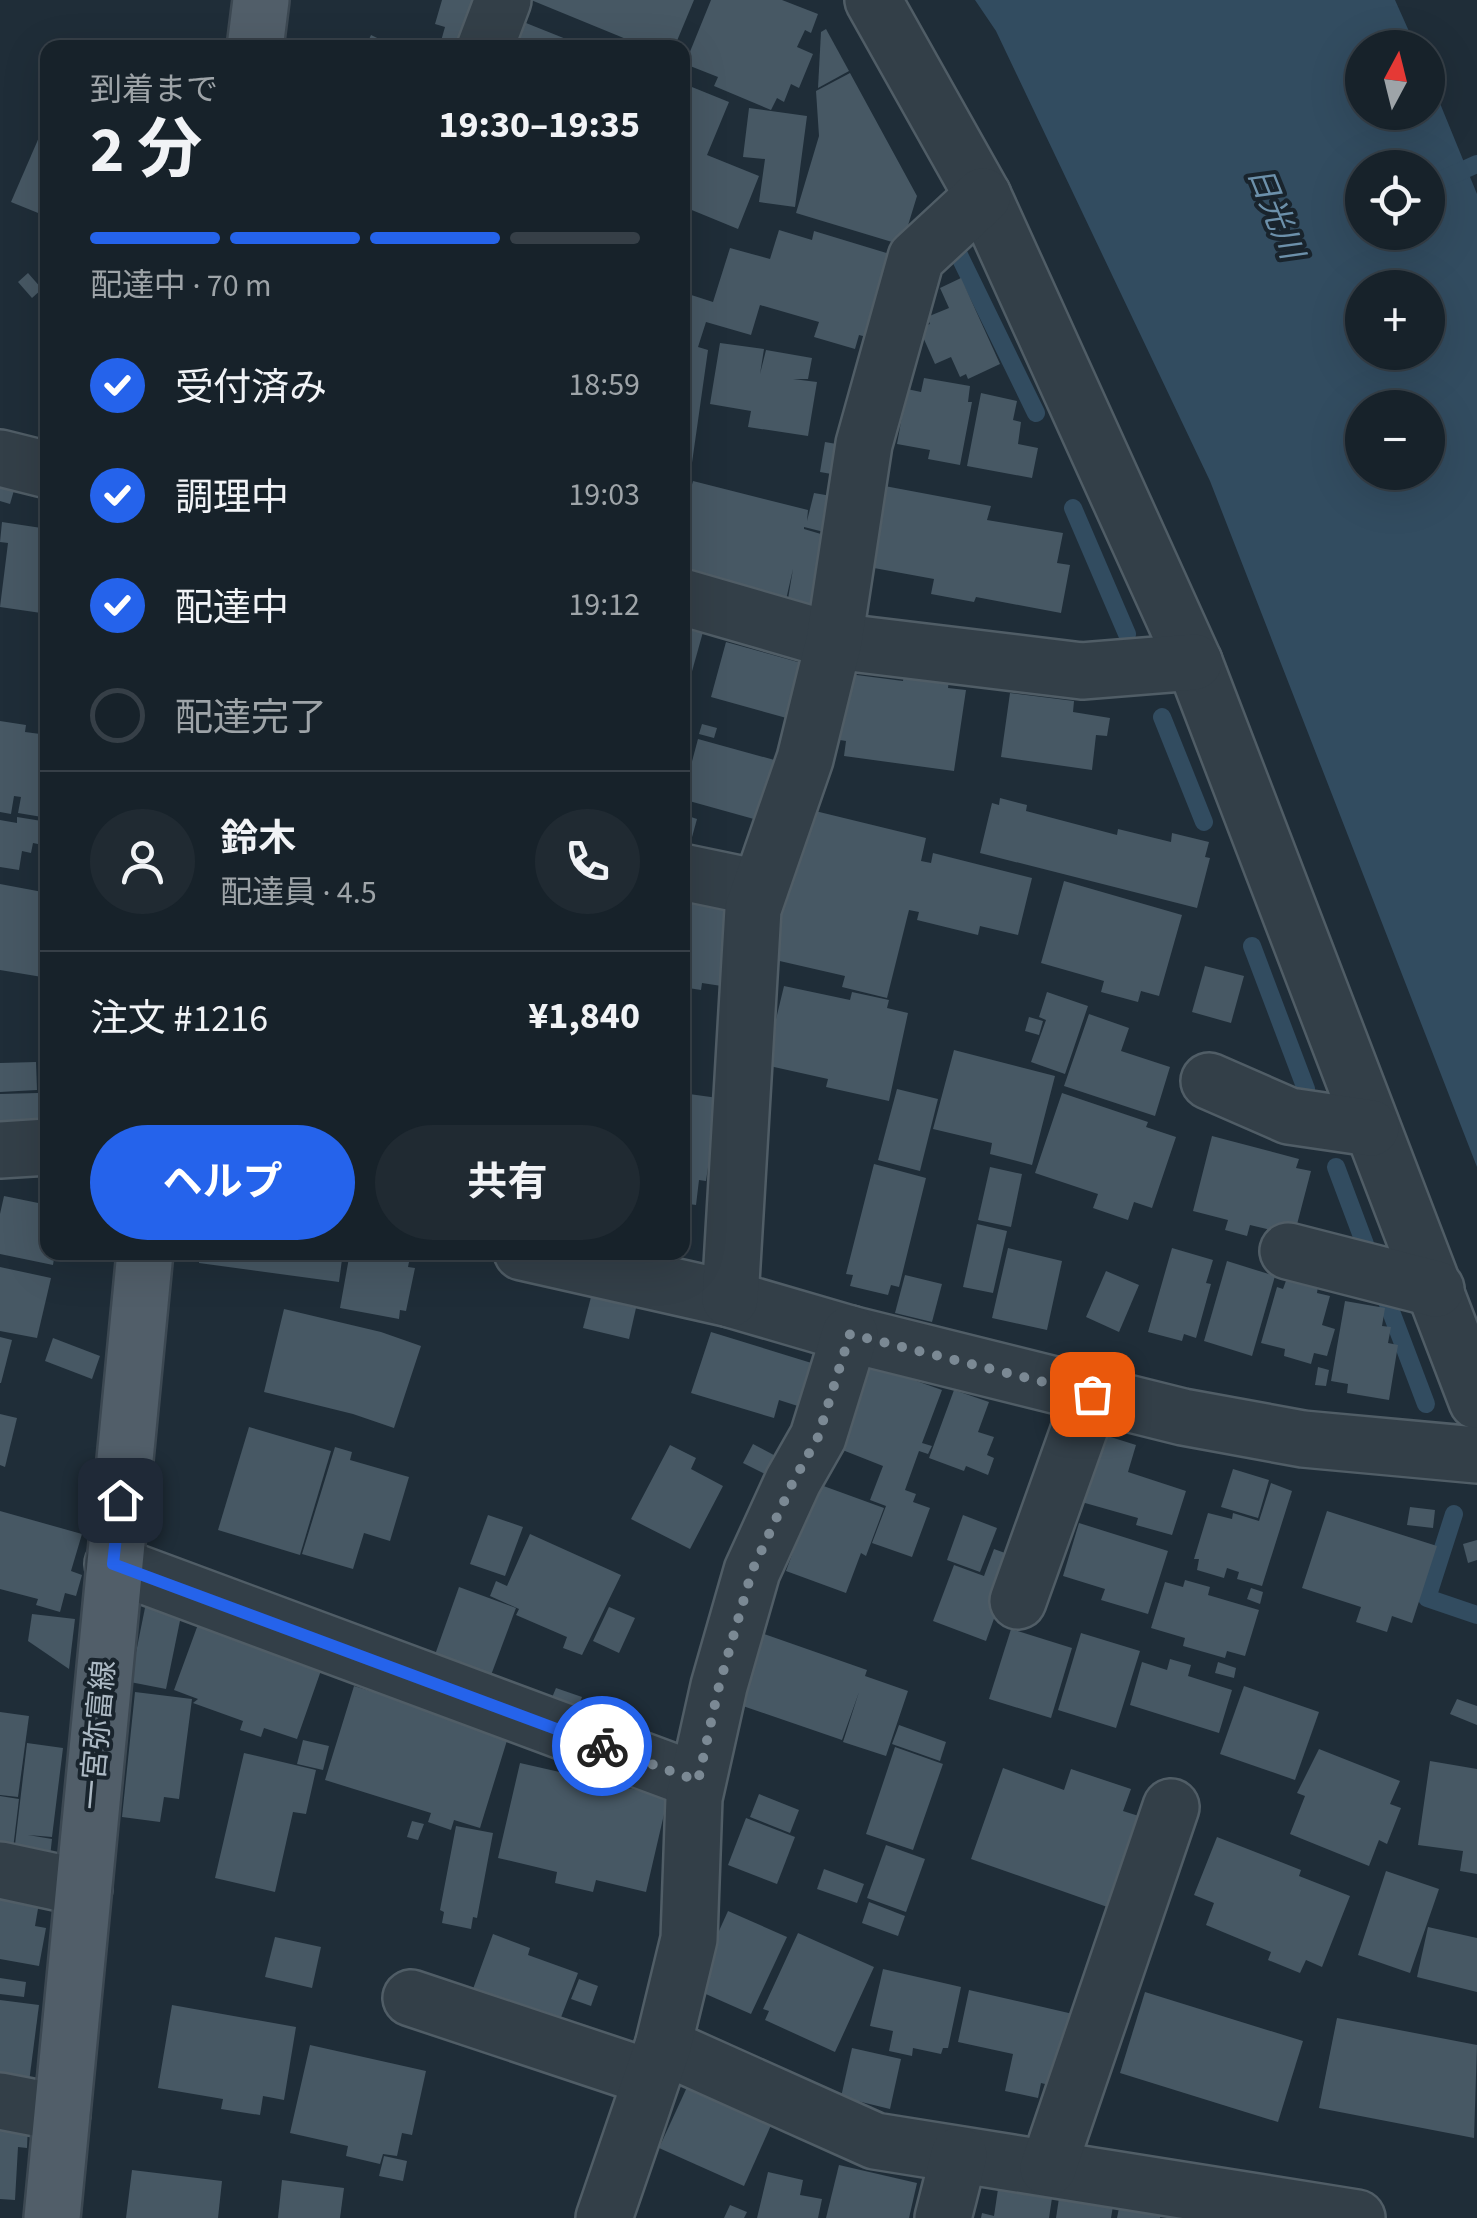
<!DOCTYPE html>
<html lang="ja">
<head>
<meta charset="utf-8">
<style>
  :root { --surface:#17222a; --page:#202a32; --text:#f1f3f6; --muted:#9ea4a8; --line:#363f47; --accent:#2563eb }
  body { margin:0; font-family:"Source Sans 3","Noto Sans JP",sans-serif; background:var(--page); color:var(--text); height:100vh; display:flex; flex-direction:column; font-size:38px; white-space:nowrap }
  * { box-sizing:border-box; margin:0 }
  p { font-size:32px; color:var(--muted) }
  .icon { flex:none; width:55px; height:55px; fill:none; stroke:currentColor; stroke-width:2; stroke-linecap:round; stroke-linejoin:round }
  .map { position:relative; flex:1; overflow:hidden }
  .drawer { position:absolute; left:40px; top:40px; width:650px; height:1220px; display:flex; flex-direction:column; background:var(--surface); border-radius:20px; box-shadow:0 10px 40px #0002,0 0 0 2px var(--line) }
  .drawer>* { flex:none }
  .needle { width:65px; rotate:7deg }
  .buttons { position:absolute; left:1345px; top:30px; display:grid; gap:20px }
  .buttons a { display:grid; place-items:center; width:100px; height:100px; border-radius:50%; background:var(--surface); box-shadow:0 10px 40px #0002,0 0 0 2px var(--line); font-size:50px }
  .pin { position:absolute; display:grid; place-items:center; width:85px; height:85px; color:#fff; margin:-42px; border-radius:20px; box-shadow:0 5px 15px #0006 }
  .courier { position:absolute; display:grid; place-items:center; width:100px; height:100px; margin:-50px; border:8px solid #2563eb; border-radius:50%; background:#fff; color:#222; box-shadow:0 2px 12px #0007 }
  .headline em { font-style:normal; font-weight:700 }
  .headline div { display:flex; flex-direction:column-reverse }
  .headline { display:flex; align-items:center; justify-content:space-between; height:170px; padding:0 50px }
  h1 { font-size:65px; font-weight:700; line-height:75px }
  .bar { display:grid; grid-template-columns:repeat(4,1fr); gap:15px 10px; align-content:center; height:120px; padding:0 50px }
  .bar i { height:12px; border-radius:8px; background:var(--line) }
  .bar .selected { background:var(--accent) }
  .bar p { grid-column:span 4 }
  .line { display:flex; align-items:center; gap:25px; padding:0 50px; border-top:2px solid var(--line) }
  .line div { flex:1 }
  .round { display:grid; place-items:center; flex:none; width:105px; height:105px; border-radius:52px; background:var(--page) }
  ol { padding:0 50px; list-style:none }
  li { display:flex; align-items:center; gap:30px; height:110px }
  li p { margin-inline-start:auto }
  li .icon { padding:10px; border-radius:50%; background:var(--accent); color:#fff; stroke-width:4 }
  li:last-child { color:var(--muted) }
  li i { width:55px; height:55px; border:5px solid var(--line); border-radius:50% }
  .action { display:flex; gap:20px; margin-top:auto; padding:20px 50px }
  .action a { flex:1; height:115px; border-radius:60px; background:var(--accent); color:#fff; font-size:40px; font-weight:700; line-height:115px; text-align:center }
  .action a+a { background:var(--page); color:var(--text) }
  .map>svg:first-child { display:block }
</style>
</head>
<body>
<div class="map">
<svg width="1477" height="2218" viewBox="0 0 1477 2218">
  <rect width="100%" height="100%" fill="#1f2d38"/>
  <!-- water -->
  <path fill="#324c60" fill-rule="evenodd" d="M975,0H1395L1416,47L1362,48V112H1428V74L1477,194V1167L1210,481L996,31ZM1362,168H1428V232H1362ZM1362,288H1428V352H1362ZM1362,408H1428V472H1362Z"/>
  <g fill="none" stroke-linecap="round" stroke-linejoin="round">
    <!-- stream -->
    <g stroke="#324c60" stroke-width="18">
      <path d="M1428,186L1477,164"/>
      <path d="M958,253L1036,413"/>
      <path d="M1073,508L1127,634"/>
      <path d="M1162,717L1204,822"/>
      <path d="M1252,946L1306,1089"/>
      <path d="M1336,1167L1366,1247"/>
      <path d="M1387,1301L1426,1404"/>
      <path d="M1454,1514L1427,1598L1477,1615"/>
    </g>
  </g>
  <!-- building -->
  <g fill="#475864">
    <path d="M442,0H474L465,48H439L445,27L435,24Z"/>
    <path d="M531,0H694L674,48H648Z"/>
    <path d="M711,0H782L818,14L811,33L805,30L797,47L813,54L799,88L791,84L784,102L777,98L771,110L714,86L718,77L685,64Z"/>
    <path d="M521,21L566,39L562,48H504Z"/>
    <path d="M826,29L849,71L818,88L821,32Z"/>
    <path d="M371,35L398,48H365Z"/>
    <path d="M850,73L917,196L902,245L796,213L819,136L816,91Z"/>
    <path d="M682,83L729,102L707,155L759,176L738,229L682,206Z"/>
    <path d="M749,108L807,116L795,207L759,202L765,159L743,157Z"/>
    <path d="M40,135L48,139V217L11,202Z"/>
    <path d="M779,230L812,240L814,231L903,258L874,339L859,335L855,349L814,337L819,322L760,305L751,335L706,322L698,347L708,350L689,484L682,483V292L713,302L730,248L770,259Z"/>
    <path d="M28,273L42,289L32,298L18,282Z"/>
    <path d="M961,278L1000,364L968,379L966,374L960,377L951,357L935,364L919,328L930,324L927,317L949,308L940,288Z"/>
    <path d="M720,343L764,349L760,374L766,350L812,358L808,379H793L817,382L808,436L748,427L751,411L710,404Z"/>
    <path d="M924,378L970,386L968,402H972L960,465L928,459L930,450L897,444L907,389L921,392Z"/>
    <path d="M981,393L1017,401L1013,420L1021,422L1018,444L1038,448L1032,478L967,466Z"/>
    <path d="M825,442L848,446L843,476L820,472Z"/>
    <path d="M0,476L17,480L10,504L0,501Z"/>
    <path d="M693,481L808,510L807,521L814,493L837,497L828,533L804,527V529L831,537L813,606L788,599L793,569L785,604L682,578V522Z"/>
    <path d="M874,484L991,506L987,520L1063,533L1057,563L1070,565L1061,613L976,597L974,602L931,594L934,579L863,566Z"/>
    <path d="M2,522L48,529V614L0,607L8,543L0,542Z"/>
    <path d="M682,626L703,632L684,700H682Z"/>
    <path d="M726,642L805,664L790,719L711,697Z"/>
    <path d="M849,674L903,681L904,674L949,680L948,688L966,690L954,771L844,756L846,741L840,740Z"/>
    <path d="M1010,693L1074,701L1073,712L1110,718L1107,736L1096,735L1092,770L1001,757Z"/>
    <path d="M0,721L26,725L25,732L48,735V818L18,813L21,797L14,796L11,814L0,812Z"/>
    <path d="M702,724L717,728L714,738L699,734Z"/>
    <path d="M698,739L778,761L761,821L682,799Z"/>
    <path d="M1000,798L1027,805L1026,811L1117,835L1118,829L1171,842L1172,833L1209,842L1205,857L1210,858L1197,908L980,853L992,803L999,805Z"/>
    <path d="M807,809L926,838L921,861L931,863L933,853L1032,878L1018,935L980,926L978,935L917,920L919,912L909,910L887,998L842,987L845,976L771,959Z"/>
    <path d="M682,814L697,819L686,859L682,858Z"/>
    <path d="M17,817L48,822V846L33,843L31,853L22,851L19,870L0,867V820L17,823Z"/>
    <path d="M1064,881L1182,915L1159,996L1141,991L1138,1002L1101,992L1104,981L1041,963Z"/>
    <path d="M0,884L48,893V978L0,970Z"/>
    <path d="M682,895L733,904L728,987L702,983L701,990L682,987Z"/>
    <path d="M1205,966L1244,976L1231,1023L1192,1012Z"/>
    <path d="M784,986L850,1000L852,992L889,1000L887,1008L908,1013L889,1101L826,1087L828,1079L765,1065Z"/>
    <path d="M1047,992L1088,1006L1065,1074L1031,1062L1046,1020L1039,1017Z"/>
    <path d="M1089,1014L1129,1028L1121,1051L1170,1067L1155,1116L1064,1086Z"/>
    <path d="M1029,1017L1043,1021L1039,1035L1025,1031Z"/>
    <path d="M954,1050L1055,1076L1032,1165L990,1154L992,1143L933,1129Z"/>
    <path d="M36,1062L37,1090L0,1092V1063Z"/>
    <path d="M897,1089L938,1099L920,1171L878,1160Z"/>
    <path d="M38,1093L39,1124L0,1125V1094Z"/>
    <path d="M682,1093L718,1098L706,1181L699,1180L696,1205L682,1203Z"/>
    <path d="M1062,1093L1148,1122L1146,1127L1176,1137L1152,1208L1134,1202L1128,1220L1093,1208L1098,1194L1035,1173Z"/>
    <path d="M1212,1136L1299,1159L1296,1168L1311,1171L1295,1232H1280L1250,1225L1247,1236L1225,1230L1228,1220L1193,1211Z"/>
    <path d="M874,1164L926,1178L899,1287L891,1285L888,1295L850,1286L853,1275L846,1274Z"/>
    <path d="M990,1167L1022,1174L1011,1227L978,1220Z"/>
    <path d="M4,1196L48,1205V1252H55L53,1265L0,1254V1214Z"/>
    <path d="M977,1224L1007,1231L993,1293L963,1287Z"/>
    <path d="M1008,1248L1062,1261L1047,1330L992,1318Z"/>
    <path d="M1172,1248L1213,1260L1206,1283L1211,1284L1196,1338L1184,1334L1182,1341L1148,1332Z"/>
    <path d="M200,1252H343L339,1282L199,1263Z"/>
    <path d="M350,1252H411L408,1267L415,1268L406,1311L400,1310L399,1319L340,1308Z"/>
    <path d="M1227,1261L1275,1276L1252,1356L1204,1341Z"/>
    <path d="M0,1267L51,1278L37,1338L0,1331Z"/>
    <path d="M1106,1271L1139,1285L1119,1332L1086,1317Z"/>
    <path d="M905,1275L942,1284L932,1322L895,1313Z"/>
    <path d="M1287,1278L1318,1286L1317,1293L1330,1296L1322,1325L1335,1329L1327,1356L1314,1353L1311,1364L1284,1356L1285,1349L1261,1343L1277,1287L1283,1289Z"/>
    <path d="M591,1297L636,1308L629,1339L583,1328Z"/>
    <path d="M1345,1301L1385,1308L1382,1326L1391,1327L1388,1343L1398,1345L1389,1400L1347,1393L1348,1384L1331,1381Z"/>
    <path d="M284,1309L381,1332L421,1346L394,1428L353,1414L264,1392Z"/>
    <path d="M711,1332L818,1365L804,1408L779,1400L774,1418L691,1393Z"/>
    <path d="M0,1337L12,1340L1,1383H0Z"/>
    <path d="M53,1338L100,1356L92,1379L45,1361Z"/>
    <path d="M871,1365L942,1390L922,1443L932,1446L928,1454L919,1451L905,1490L916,1494L913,1502L930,1508L912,1557L872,1543L886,1506L870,1500L883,1466L840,1449Z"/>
    <path d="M1318,1367L1329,1370L1326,1386L1315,1385Z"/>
    <path d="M954,1390L989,1402L978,1432L994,1437L987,1455L994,1458L988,1475L966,1466L964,1471L929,1458Z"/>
    <path d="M0,1414L17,1418L5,1467L0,1465Z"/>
    <path d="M249,1427L331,1451L300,1555L218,1530Z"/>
    <path d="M1098,1433L1136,1445L1128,1472L1186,1491L1172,1535L1136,1525L1138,1518L1078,1501Z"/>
    <path d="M753,1444L785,1461L775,1479L743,1463Z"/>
    <path d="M670,1445L696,1458L691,1469L723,1486L690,1549L631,1519Z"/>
    <path d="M335,1447L352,1452L350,1460L409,1477L390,1541L364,1533L353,1569L302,1554Z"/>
    <path d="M1233,1469L1269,1480L1258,1518L1221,1507Z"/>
    <path d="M1271,1483L1292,1491L1262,1586L1237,1579L1239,1572L1227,1568L1224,1578L1197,1570L1199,1559H1194L1208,1513L1232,1519L1233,1513L1259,1521Z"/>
    <path d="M818,1484L884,1508L866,1556L861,1553L846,1593L786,1571Z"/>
    <path d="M1410,1507L1435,1510L1433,1528L1407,1525Z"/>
    <path d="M0,1511L82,1534L71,1571L82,1575L76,1596L65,1593L60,1612L36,1605L38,1599L0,1589Z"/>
    <path d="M1327,1511L1437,1546L1412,1623L1392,1616L1387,1632L1356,1622L1361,1607L1302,1588Z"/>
    <path d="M488,1515L523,1527L505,1576L470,1564Z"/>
    <path d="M963,1515L997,1528L980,1572L947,1560Z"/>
    <path d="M1079,1523L1168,1551L1148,1614L1101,1600L1105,1589L1063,1576Z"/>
    <path d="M530,1534L621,1575L582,1655L563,1648L567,1637L516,1615L519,1609L490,1596L496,1581L507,1586Z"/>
    <path d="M1477,1540V1560L1468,1563L1463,1544Z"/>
    <path d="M994,1549L1016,1557L986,1641L933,1621L954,1565L984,1576Z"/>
    <path d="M1185,1580L1210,1587L1208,1595L1259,1610L1245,1656L1227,1651L1225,1658L1183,1646L1185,1638L1151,1628L1165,1582L1183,1587Z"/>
    <path d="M459,1587L516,1608L487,1686L431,1666Z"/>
    <path d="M1251,1588L1263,1592L1260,1604L1247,1599Z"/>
    <path d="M147,1598L183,1606L166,1689L130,1682Z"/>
    <path d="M609,1607L635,1618L619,1653L593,1641Z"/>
    <path d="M32,1614L75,1619L69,1669L28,1641Z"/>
    <path d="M200,1619L324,1662L297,1739L264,1728L261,1737L240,1730L243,1721L193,1703L198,1699L174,1690Z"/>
    <path d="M1011,1629L1072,1648L1051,1718L989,1699Z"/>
    <path d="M761,1633L867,1670L865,1676L908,1691L886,1756L843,1742L859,1692L842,1740L737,1704Z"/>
    <path d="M1081,1633L1140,1651L1116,1728L1058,1710Z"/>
    <path d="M1170,1659L1191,1665L1188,1676L1232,1690L1219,1733L1130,1705L1142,1662L1167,1670Z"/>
    <path d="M1218,1662L1236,1668L1234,1678L1215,1673Z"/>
    <path d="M354,1686L509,1734L480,1828L454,1820L451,1830L428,1822L431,1813L325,1780Z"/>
    <path d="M1244,1686L1319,1712L1295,1780L1220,1754Z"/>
    <path d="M556,1688L582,1697L573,1721L546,1712Z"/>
    <path d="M135,1692L192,1699L179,1799L164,1797L160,1822L122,1817Z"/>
    <path d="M1457,1699L1477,1706V1725L1450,1714Z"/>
    <path d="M0,1712L29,1716L18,1797L0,1795Z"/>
    <path d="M899,1725L946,1742L940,1761L892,1744Z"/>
    <path d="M303,1740L329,1746L323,1770L297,1764Z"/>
    <path d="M27,1743L63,1748L52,1837L28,1835L52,1839L50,1857L14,1853Z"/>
    <path d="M895,1747L943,1764L913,1850L866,1834Z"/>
    <path d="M1319,1749L1400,1781L1390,1804L1401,1808L1387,1844L1379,1840L1369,1866L1290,1834L1305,1796L1297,1793Z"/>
    <path d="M244,1753L316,1770L306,1814L293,1812L275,1892L215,1878Z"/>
    <path d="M567,1759L594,1765L591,1779L596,1780L599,1765L631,1773L628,1788L668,1797L646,1892L596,1880L593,1892L555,1883L557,1872L498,1858L520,1763L564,1773Z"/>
    <path d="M1430,1761L1477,1769V1874L1460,1871L1463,1851L1418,1845Z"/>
    <path d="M1003,1768L1064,1790L1071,1769L1131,1789L1123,1811L1145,1818L1113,1909L971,1859Z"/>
    <path d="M759,1794L799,1810L790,1833L750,1817Z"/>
    <path d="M0,1796L19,1799L13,1849L0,1847Z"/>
    <path d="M746,1818L795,1837L777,1884L728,1865Z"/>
    <path d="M412,1821L424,1824L418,1840L407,1837Z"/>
    <path d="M456,1826L493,1833L477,1918L473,1917L471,1929L442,1923L444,1912L440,1910Z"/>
    <path d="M1217,1837L1301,1870L1299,1876L1350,1896L1322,1967L1306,1960L1300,1973L1268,1960L1271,1952L1206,1925L1214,1903L1194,1895Z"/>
    <path d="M886,1845L925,1859L906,1912L867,1898Z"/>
    <path d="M824,1869L864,1884L857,1903L817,1889Z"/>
    <path d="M1386,1871L1439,1889L1410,1973L1358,1955Z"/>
    <path d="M0,1895L39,1903L35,1926L46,1928L39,1966L0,1959Z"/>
    <path d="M869,1902L905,1916L898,1936L862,1923Z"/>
    <path d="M728,1911L787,1937L751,2014L699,1991L696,1982Z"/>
    <path d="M1428,1927L1477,1938V1992L1417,1977Z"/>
    <path d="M798,1933L874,1967L835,2052L765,2020L769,2011L763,2009Z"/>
    <path d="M493,1934L530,1948L528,1955L578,1973L560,2020L473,1989Z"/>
    <path d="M275,1937L321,1947L312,1988L265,1977Z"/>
    <path d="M883,1969L961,1987L948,2048H943L941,2054L913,2048L912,2056L889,2051L893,2031L870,2026Z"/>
    <path d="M0,1978L26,1982L24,1997L0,1994Z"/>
    <path d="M579,1979L598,1986L591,2006L571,1999Z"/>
    <path d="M969,1990L1073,2014L1057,2087L1041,2083L1038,2098L1005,2091L1013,2054L958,2042Z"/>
    <path d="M1145,1992L1303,2041L1278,2122L1120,2073Z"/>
    <path d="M0,2000L39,2005L28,2090L0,2087Z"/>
    <path d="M172,2005L296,2027L284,2100L263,2096L260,2115L221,2109L223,2099L158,2088Z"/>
    <path d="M1337,2018L1477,2045L1474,2138L1319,2108Z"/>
    <path d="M310,2045L426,2071L412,2135L402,2133L397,2156L383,2154L380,2164L346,2156L348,2146L290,2133Z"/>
    <path d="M852,2048L901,2059L890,2109L841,2097Z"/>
    <path d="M688,2085L772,2123L744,2186L659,2148Z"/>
    <path d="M0,2116L28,2124L27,2148L18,2147L15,2200L0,2199Z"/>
    <path d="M384,2156L407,2161L403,2181L379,2176Z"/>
    <path d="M839,2165L917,2183L909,2218H826Z"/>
    <path d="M132,2170L222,2181L218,2218H126Z"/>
    <path d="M768,2172L803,2180L800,2195L822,2199L818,2218H757Z"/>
    <path d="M282,2180L344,2188L340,2218H278Z"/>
    <path d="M998,2189L1052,2198L1049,2218H981L982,2213L994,2216Z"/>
    <path d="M1059,2198L1113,2206L1111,2218H1056Z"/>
    <path d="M730,2205L747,2212L744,2218H724Z"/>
    <path d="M1119,2208L1161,2215L1160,2218H1117Z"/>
  </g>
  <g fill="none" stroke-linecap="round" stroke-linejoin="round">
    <!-- minor casing -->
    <g stroke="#505d66" stroke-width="60">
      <g id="minor">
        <path d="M873,0L983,196L1194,662L1477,1401"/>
        <path d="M485,48L503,0"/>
        <path d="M0,458L48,470"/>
        <path d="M682,597L834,641L1082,671L1194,662"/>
        <path d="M682,872L759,888"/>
        <path d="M1209,1081L1289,1116L1371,1128"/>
        <path d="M0,1150L48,1147"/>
        <path d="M1288,1251L1436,1289"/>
        <path d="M522,1252L730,1299L850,1334L1183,1417L1303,1439L1477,1455"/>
        <path d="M730,1299L753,909L805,759L834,641L864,444L916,258L983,196"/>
        <path d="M113,1564L697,1781"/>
        <path d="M1018,1601L1092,1394"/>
        <path d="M0,1870L84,1888"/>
        <path d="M411,1998L651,2078"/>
        <path d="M663,2046L875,2141L1357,2218"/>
        <path d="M0,2101L62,2113"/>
        <path d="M1048,2168L1171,1807"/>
        <path d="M604,2218L663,2046L689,1939L694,1798L719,1686L752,1571L793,1481L818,1437L850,1334"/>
        <path d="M943,2218L959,2155"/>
      </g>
    </g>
    <!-- major casing -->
    <g stroke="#3c4852" stroke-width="60">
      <g id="major">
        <path d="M255,48L261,0"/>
        <path d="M52,2218L145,1252"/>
      </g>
    </g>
    <!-- minor -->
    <use href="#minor" stroke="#333f48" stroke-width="55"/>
    <!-- major -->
    <use href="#major" stroke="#515e69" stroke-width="55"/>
  </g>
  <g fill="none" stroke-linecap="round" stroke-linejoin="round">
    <!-- done -->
    <path stroke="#7b8994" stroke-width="10" stroke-dasharray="0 18" d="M602,1746L698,1781L719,1686L752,1571L793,1482L818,1437L850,1334L1092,1394"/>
    <!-- route -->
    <path stroke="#2563eb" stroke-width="12" d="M120,1500L113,1564L602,1746"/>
  </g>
  <g text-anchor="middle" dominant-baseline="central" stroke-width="8" stroke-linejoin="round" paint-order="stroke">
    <!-- street labels -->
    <g font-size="30" fill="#adbac5" stroke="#19242d">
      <text transform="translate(98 1735) rotate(-85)">一宮弥富線</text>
    </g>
    <!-- water labels -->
    <g font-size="32" font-style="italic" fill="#6c90aa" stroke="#19242d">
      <text transform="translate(1275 213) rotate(68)">日光川</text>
    </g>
  </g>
</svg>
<div class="buttons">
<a><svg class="needle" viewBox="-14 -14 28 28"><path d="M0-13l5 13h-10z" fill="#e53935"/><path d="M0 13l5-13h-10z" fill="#9ea4a8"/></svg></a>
<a><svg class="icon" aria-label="locate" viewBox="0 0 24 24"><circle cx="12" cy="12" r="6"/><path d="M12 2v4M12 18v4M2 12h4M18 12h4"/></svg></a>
<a>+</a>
<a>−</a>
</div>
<div class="pin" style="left:1092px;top:1394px;background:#ea580c"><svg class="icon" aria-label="bag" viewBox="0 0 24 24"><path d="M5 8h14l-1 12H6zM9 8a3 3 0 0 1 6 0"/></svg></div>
<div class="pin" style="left:120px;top:1500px;background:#1f2937"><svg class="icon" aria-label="home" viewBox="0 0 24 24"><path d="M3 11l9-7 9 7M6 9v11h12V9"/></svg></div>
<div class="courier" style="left:602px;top:1746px"><svg class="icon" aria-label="bike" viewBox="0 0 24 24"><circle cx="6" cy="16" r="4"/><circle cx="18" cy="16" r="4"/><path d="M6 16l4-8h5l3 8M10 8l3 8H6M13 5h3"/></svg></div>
<section class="drawer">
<div class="headline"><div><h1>2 分</h1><p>到着まで</p></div><em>19:30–19:35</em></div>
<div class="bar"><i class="selected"></i><i class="selected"></i><i class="selected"></i><i></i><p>配達中 · 70 m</p></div>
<ol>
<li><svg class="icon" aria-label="check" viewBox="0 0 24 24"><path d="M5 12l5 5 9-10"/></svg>受付済み<p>18:59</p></li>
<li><svg class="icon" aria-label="check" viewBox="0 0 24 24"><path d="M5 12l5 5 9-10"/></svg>調理中<p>19:03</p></li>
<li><svg class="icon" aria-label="check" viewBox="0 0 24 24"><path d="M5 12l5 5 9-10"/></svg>配達中<p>19:12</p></li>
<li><i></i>配達完了</li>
</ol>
<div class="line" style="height:180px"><a class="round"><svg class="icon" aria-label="person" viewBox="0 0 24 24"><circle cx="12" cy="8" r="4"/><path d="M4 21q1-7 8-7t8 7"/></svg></a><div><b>鈴木</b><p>配達員 · 4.5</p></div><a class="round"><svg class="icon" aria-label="phone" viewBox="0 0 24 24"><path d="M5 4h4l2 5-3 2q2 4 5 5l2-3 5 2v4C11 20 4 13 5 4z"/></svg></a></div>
<div class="line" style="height:130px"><div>注文 #1216</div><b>¥1,840</b></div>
<div class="action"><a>ヘルプ</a><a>共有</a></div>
</section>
</div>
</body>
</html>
